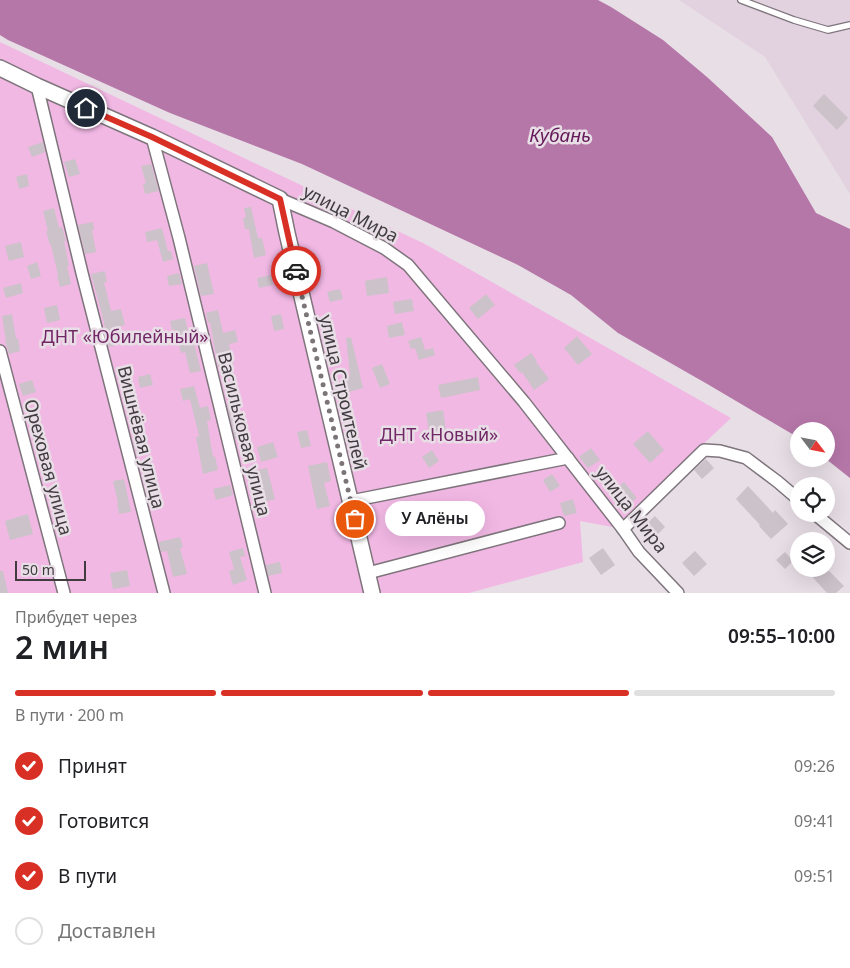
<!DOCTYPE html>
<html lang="ru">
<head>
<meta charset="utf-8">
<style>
  :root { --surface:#fff; --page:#f2f2f2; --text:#202124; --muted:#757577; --line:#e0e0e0; --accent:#d93025 }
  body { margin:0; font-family:"Noto Sans",sans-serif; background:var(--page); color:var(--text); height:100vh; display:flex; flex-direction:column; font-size:19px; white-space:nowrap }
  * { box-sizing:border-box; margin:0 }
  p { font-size:16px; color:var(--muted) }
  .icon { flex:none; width:28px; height:28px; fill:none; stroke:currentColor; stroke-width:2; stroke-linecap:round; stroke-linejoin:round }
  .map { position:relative; height:593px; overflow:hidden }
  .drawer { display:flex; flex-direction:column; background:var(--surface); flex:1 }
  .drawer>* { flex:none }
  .needle { width:32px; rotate:122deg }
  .controls { position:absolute; left:790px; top:422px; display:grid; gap:10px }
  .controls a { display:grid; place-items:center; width:45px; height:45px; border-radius:50%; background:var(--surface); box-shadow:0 5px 20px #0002; font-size:25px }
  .scale { position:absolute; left:15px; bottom:12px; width:71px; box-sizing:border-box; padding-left:5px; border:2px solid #403c3f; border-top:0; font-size:14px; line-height:18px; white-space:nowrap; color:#403c3f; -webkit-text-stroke:4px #e8dee6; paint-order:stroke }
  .pin { position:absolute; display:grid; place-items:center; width:42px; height:42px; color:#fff; margin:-21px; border:2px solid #fff; border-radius:50%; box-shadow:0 1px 5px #0007 }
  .courier { position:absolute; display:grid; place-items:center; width:50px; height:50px; margin:-25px; border:4px solid #d93025; border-radius:50%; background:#fff; color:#222; box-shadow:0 1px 6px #0007 }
  .bubble { position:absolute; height:35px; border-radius:18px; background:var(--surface); box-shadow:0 5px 20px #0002; font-size:16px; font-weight:600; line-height:35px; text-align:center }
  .overview em { font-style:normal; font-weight:600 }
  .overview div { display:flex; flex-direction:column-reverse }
  .overview { display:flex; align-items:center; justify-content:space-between; height:85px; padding:0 15px }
  h1 { font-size:32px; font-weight:600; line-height:38px }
  .bar { display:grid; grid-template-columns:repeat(4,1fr); gap:8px 5px; align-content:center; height:60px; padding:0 15px }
  .bar i { height:6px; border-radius:4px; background:var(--line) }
  .bar .current { background:var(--accent) }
  .bar p { grid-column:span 4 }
  ol { padding:0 15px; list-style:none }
  li { display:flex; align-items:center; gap:15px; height:55px }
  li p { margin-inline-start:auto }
  li .icon { padding:5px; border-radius:50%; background:var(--accent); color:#fff; stroke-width:4 }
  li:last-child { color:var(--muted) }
  li i { width:28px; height:28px; border:2px solid var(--line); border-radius:50% }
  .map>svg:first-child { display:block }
</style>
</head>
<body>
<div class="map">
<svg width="850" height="593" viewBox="0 0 850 593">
  <rect width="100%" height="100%" fill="#e8dee6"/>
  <!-- built -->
  <path fill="#e2d1de" d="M679,0H850V194L765,57Z"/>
  <!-- green -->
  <path fill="#f1b8e4" d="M0,42L425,244L731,418L627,516L623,529L580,521L583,562L469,593H0Z"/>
  <!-- water -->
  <path fill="#b577a8" d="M0,0H598L611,7L663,40L707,77L772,137L816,213L850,229V478L826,459V431H799V438L709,385L618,333L571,295L518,265L302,164L170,113L8,40L0,35Z"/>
  <!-- building -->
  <g fill="#ccc2c9">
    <path d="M824,94L848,118L837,130L813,106Z"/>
    <path d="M43,142L45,152L32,157L28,147Z"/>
    <path d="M75,159L80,174L69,177L64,162Z"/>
    <path d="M151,164L159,191L145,194L143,184L146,183L141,166Z"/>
    <path d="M27,174L29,186L19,189L16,177Z"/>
    <path d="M251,207L258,238H262L266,255L254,258L249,229H245L243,218L246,217L244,208Z"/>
    <path d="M54,208L59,228L62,227L66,241H64L69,266H67L71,284L60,287L57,275H58L51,245H50L46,231H48L43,211Z"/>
    <path d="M93,222L94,230H92L96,252L85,254L78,225Z"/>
    <path d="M162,228L168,251H171L173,259L163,262L157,240L147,242L145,232Z"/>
    <path d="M21,242L24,257L9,261L5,246Z"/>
    <path d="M37,262L41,276L31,279L27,266Z"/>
    <path d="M207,263L214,294L201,296L194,266Z"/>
    <path d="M105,271L107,282H104L111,311L121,309L125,325L114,328L119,344L109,347L102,314L91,274Z"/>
    <path d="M179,273L182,284L169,286L167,276Z"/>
    <path d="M271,275L273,285L259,288L257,278Z"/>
    <path d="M387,277L389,293L367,296L365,281Z"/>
    <path d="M21,283L23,293L6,298L3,288Z"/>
    <path d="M340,289L343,299L330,302L327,292Z"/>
    <path d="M486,294L495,305L478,319L469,308Z"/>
    <path d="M412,299L414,311L395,314L393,302Z"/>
    <path d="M57,305L60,320L47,323L44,308Z"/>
    <path d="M218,310L223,333L235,330L238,342L229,344L234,364L218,367L210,322L208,323L206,313Z"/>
    <path d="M12,314L16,339L18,338L20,351L9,354L5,341H6L2,316Z"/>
    <path d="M281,314L284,329L274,331L271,316Z"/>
    <path d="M185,318L190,339H193L201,371L190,373L185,352L181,353L175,330H172L170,321Z"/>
    <path d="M402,322L405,335L389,338L387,326Z"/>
    <path d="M577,336L592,354L578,365L564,348Z"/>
    <path d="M351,337L363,388L349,392L345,377L350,375L346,338Z"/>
    <path d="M421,337L425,350L433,348L435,355L419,360L415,348L411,349L408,341Z"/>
    <path d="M531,353L537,361L536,362L549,379L534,390L522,372L520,373L514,365Z"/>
    <path d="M382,364L390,384L380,388L372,368Z"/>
    <path d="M150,374L153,385L140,388L138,377Z"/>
    <path d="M478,377L480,390L441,398L438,385Z"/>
    <path d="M32,380L36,392L23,396L19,384Z"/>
    <path d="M194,386L200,408L208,406L211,420L207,421L213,457L215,456L218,470L203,474L196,437L199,436L190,399L183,401L180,389Z"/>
    <path d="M236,403L241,427L243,426L246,437L235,439L227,405Z"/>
    <path d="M443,410L446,430L429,432L426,413Z"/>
    <path d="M307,430L311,446L301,448L297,432Z"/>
    <path d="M648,431L664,450L650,463L633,444Z"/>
    <path d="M145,440L148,454L137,456L133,442Z"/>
    <path d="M273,442L278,457L261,462L257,447Z"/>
    <path d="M591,448L600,460L588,468L579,457Z"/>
    <path d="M432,450L439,461L429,468L422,457Z"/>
    <path d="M706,459L714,468L702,479L694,470Z"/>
    <path d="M327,462L331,481L324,483L330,506L317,509L308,466Z"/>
    <path d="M267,468L275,499L256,504L253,491L258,490L253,471Z"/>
    <path d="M552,474L560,486L550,492L543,480Z"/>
    <path d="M124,479L131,512L119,514L117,503H118L113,481Z"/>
    <path d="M624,482L637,498L623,508L611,492Z"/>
    <path d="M230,485L233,495L216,500L213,489Z"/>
    <path d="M748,486L773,513L775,510L788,524L771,539L759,526L760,525L736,499Z"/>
    <path d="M573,499L577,513L564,516L560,503Z"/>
    <path d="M443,502L446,517L435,520L431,504Z"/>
    <path d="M417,505L421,519L409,523L405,509Z"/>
    <path d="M28,514L33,534L10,540L5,521Z"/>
    <path d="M655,516L665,527L654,538L644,526Z"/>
    <path d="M180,537L183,547L180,548L187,574L173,577L167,551L161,552L159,542Z"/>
    <path d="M243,548L245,556L240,557L247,580L233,585L229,571L234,569L229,552Z"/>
    <path d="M603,548L615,565L601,575L589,558Z"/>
    <path d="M695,551L707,564L694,576L682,563Z"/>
    <path d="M785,552L793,561L785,569L776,560Z"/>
    <path d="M280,562L282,573L268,576L266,565Z"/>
    <path d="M805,569H827L844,586L836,593H827Z"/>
    <path d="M127,570L130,586L113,589L110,573Z"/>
    <path d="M0,571H3L8,593H0Z"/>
  </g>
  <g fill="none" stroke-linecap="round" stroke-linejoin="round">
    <!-- lane casing -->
    <g stroke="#7e757c" stroke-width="8">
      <path id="lane" d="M741,0L794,20L828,30L850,25"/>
    </g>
    <!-- street casing -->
    <g stroke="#7e757c" stroke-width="14">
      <g id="street">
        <path d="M37,86L82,273L164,593"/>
        <path d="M152,137L179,238L265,593"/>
        <path d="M280,199L334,222L384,248L408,265L524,402L623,529L639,552L678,593"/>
        <path d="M0,351L64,593"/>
        <path d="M351,501L568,458"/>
        <path d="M815,514L850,543"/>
        <path d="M623,529L704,450L720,451L746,458L778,482L799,500"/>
        <path d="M368,573L559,523"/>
      </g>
    </g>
    <!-- secondary casing -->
    <g stroke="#7e757c" stroke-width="18">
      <path id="secondary" d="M0,68L37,86L152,137L280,199L287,233L372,593"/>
    </g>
    <!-- lane -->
    <use href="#lane" stroke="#fff" stroke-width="5.5"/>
    <!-- street -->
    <use href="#street" stroke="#fff" stroke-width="11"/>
    <!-- secondary -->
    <use href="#secondary" stroke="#fff" stroke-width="15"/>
  </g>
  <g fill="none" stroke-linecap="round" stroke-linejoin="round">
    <!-- done -->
    <path stroke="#7b7579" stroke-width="5" stroke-dasharray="0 9" d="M296,271L355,519"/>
    <!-- route -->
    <path stroke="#d93025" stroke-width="6" d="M86,108L152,137L280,199L296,271"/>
  </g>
  <g text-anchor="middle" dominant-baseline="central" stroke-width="5" stroke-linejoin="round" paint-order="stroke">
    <!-- street labels -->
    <g font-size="18" fill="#403c3f" stroke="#e8dee6">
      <text transform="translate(351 213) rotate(27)">улица Мира</text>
      <text transform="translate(344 392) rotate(77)">улица Строителей</text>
      <text transform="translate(245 434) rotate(76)">Васильковая улица</text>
      <text transform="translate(142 437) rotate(76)">Вишнёвая улица</text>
      <text transform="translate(49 467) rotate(75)">Ореховая улица</text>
      <text transform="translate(632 509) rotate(52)">улица Мира</text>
    </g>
    <!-- park labels -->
    <g font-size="18" fill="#712665" stroke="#e8dee6">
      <text x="125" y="336">ДНТ «Юбилейный»</text>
      <text x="439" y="434">ДНТ «Новый»</text>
    </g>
    <!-- water labels -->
    <g font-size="19" font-style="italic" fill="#631758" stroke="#e8dee6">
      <text x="560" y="135">Кубань</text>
    </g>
  </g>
</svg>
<div class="controls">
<a><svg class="needle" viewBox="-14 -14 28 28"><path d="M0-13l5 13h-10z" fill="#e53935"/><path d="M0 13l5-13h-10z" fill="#757577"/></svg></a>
<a><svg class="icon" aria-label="locate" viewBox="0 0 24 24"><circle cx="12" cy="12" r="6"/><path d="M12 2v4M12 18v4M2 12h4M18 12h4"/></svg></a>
<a><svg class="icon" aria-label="layers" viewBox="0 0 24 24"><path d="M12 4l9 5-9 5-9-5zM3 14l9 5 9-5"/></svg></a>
</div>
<div class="scale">50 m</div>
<div class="pin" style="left:355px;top:519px;background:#ea580c"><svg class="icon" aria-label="bag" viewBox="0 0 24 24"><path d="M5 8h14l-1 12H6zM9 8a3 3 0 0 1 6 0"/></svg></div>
<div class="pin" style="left:86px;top:108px;background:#1f2937"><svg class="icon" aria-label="home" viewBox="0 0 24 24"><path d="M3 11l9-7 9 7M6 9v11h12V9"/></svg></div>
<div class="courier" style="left:296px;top:271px"><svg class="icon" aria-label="car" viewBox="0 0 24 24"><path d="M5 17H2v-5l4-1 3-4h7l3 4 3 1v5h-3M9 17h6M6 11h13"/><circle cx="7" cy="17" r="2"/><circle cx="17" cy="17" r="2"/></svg></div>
<div class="bubble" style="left:385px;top:501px;width:100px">У Алёны</div>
</div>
<section class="drawer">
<div class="overview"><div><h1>2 мин</h1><p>Прибудет через</p></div><em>09:55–10:00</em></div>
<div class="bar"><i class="current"></i><i class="current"></i><i class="current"></i><i></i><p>В пути · 200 m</p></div>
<ol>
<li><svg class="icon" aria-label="check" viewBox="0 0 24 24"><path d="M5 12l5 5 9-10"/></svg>Принят<p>09:26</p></li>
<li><svg class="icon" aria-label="check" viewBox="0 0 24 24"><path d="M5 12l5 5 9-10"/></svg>Готовится<p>09:41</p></li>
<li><svg class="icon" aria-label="check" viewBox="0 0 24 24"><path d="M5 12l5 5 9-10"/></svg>В пути<p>09:51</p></li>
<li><i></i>Доставлен</li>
</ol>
</section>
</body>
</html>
